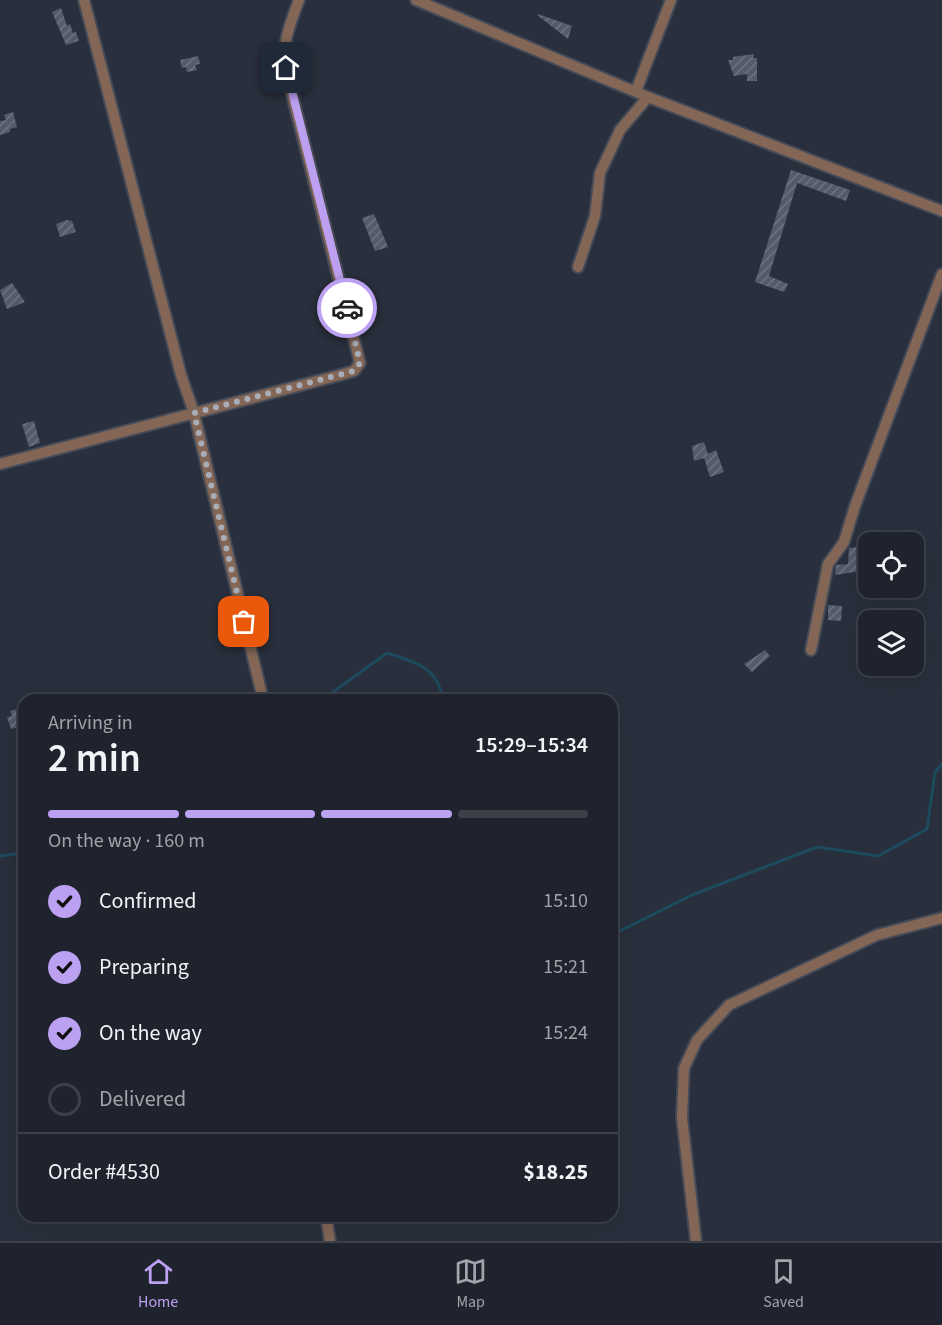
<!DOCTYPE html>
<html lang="en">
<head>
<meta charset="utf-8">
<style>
  :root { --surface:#1f232d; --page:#272b35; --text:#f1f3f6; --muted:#a1a4aa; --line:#3c4049; --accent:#bca0f2 }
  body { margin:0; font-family:"Source Sans 3",sans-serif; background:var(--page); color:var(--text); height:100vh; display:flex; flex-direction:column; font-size:22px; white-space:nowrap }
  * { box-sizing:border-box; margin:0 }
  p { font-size:20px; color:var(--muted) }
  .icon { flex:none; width:33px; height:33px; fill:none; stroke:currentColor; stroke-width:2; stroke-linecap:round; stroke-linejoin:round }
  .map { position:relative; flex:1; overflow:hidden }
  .details { position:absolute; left:18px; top:694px; width:600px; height:528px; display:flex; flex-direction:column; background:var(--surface); border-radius:18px; box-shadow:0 6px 24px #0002,0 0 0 2px var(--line) }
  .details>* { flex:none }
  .controls { position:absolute; left:858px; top:532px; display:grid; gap:12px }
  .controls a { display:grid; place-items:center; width:66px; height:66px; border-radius:12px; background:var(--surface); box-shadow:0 6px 24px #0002,0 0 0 2px var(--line); font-size:30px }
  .pin { position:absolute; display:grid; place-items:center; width:51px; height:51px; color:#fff; margin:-26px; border-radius:12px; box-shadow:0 3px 9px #0006 }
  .courier { position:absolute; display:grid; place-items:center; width:60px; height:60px; margin:-30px; border:4px solid #bca0f2; border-radius:50%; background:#fff; color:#222; box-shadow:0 2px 8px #0007 }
  .head em { font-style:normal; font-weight:600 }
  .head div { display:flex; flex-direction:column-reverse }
  .head { display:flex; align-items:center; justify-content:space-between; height:102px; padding:0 30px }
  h1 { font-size:39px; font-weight:600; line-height:45px }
  .bar { display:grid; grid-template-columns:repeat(4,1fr); gap:9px 6px; align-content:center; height:72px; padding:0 30px }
  .bar i { height:8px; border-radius:4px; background:var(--line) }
  .bar .on { background:var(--accent) }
  .bar p { grid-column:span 4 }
  .line { display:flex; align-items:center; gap:15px; padding:0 30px; border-top:2px solid var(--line) }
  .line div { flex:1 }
  ol { padding:0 30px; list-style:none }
  li { display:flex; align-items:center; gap:18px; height:66px }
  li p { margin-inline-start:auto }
  li .icon { padding:6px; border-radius:50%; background:var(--accent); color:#111; stroke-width:4 }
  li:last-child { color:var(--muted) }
  li i { width:33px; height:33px; border:3px solid var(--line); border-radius:50% }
  .dock { display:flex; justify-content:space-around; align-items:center; height:84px; border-top:2px solid var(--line); background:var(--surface); font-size:16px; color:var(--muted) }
  .dock a { display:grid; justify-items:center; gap:3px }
  .dock .on { color:var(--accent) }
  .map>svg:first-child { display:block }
</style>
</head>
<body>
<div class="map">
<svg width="942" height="1241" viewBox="0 0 942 1241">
  <defs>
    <pattern id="building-hatch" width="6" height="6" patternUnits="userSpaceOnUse" patternTransform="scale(1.5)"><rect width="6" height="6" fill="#545b6a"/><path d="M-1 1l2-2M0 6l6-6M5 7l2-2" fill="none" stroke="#6d7380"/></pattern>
  </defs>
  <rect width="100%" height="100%" fill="#292f3c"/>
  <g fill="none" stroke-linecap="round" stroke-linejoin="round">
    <!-- stream -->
    <g stroke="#1c4b5e" stroke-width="3">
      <path d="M309,700L326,697L387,653C415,662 438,667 443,700"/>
      <path d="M0,856L24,853"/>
      <path d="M612,935L692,895L817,847L878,856L927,829L935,772L942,764"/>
    </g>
  </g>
  <!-- building -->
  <g fill="url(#building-hatch)">
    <path d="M61,8L67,26L70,24L73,33L76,32L79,41L66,45L52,12Z"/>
    <path d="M538,14L572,26L568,39L537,15Z"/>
    <path d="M754,54L753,58H757V81H747V74L734,76L728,60H733V57Z"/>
    <path d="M198,56L200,64L195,65L197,70L187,72L186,67L182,68L180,60Z"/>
    <path d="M13,112L17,127L10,129V132L0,135V121L6,120L4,115Z"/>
    <path d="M791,170L850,190L846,201L797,183L769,276L788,284L784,292L755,282Z"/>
    <path d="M374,214L388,247L375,251L362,218Z"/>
    <path d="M67,220L72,221L76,232L60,237L56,224Z"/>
    <path d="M12,283L25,302L7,309L0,290Z"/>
    <path d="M34,421L40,443L29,447L22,424Z"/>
    <path d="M704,442L708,454L716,450L724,472L710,477L704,458L694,461L692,446Z"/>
    <path d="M857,547L861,571L835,575L836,565L848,564L849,548Z"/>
    <path d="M828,605L842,606L841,621L828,620Z"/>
    <path d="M765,650L770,656L752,672L744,664Z"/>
    <path d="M24,707V726L11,729L7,717L12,716L10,711Z"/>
  </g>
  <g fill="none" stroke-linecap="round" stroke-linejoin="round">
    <!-- street casing -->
    <g stroke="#444a57" stroke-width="14">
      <g id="street">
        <path d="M84,0L181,375L194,413L261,691"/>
        <path d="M416,0L648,97L942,211"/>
        <path d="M636,91L671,0"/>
        <path d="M578,267L595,216L600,173L620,130L648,97"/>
        <path d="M0,464L340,375L354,371L360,363L289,83C282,45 285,36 299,0"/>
        <path d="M811,650L828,564L844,542L855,506L942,274"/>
        <path d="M326,1216L330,1241"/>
        <path d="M696,1241L682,1118L684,1068L697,1040L729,1005L877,935L942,918"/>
      </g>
    </g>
    <!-- street -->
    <use href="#street" stroke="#836656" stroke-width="10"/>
  </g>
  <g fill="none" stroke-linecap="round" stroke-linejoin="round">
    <!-- done -->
    <path stroke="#a8adb8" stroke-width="6" stroke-dasharray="0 10.8" d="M244,622L194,413L354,371L360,363L347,308"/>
    <!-- route -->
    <path stroke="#bca0f2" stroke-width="8" d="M286,68L347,308"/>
  </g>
</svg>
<div class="controls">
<a><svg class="icon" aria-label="locate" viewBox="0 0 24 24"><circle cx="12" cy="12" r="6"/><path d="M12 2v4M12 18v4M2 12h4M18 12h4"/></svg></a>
<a><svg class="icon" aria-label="layers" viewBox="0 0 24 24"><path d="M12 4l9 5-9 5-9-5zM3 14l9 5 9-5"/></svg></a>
</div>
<div class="pin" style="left:244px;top:622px;background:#ea580c"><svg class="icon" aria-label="bag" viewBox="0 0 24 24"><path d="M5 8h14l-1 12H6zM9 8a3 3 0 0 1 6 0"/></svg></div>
<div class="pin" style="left:286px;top:68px;background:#1f2937"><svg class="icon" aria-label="home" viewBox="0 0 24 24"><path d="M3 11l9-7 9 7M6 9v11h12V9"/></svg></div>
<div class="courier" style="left:347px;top:308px"><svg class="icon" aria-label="car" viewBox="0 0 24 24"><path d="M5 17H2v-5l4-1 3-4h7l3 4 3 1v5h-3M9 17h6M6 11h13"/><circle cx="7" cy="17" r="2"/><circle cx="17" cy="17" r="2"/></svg></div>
<section class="details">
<div class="head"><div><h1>2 min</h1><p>Arriving in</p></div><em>15:29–15:34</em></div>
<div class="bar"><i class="on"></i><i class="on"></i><i class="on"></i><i></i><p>On the way · 160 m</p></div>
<ol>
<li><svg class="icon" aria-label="check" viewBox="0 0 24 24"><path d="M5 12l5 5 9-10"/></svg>Confirmed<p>15:10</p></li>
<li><svg class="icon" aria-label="check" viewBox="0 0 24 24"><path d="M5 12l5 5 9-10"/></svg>Preparing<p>15:21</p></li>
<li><svg class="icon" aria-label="check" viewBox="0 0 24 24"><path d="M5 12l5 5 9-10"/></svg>On the way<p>15:24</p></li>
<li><i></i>Delivered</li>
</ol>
<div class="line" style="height:78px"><div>Order #4530</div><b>$18.25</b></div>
</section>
</div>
<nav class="dock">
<a class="on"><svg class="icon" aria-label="home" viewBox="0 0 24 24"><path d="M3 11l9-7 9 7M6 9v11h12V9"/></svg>Home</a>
<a><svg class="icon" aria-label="map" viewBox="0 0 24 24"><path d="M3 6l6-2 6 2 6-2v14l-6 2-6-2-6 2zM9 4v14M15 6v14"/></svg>Map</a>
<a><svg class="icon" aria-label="saved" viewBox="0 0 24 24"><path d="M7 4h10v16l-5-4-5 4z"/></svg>Saved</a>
</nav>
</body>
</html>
